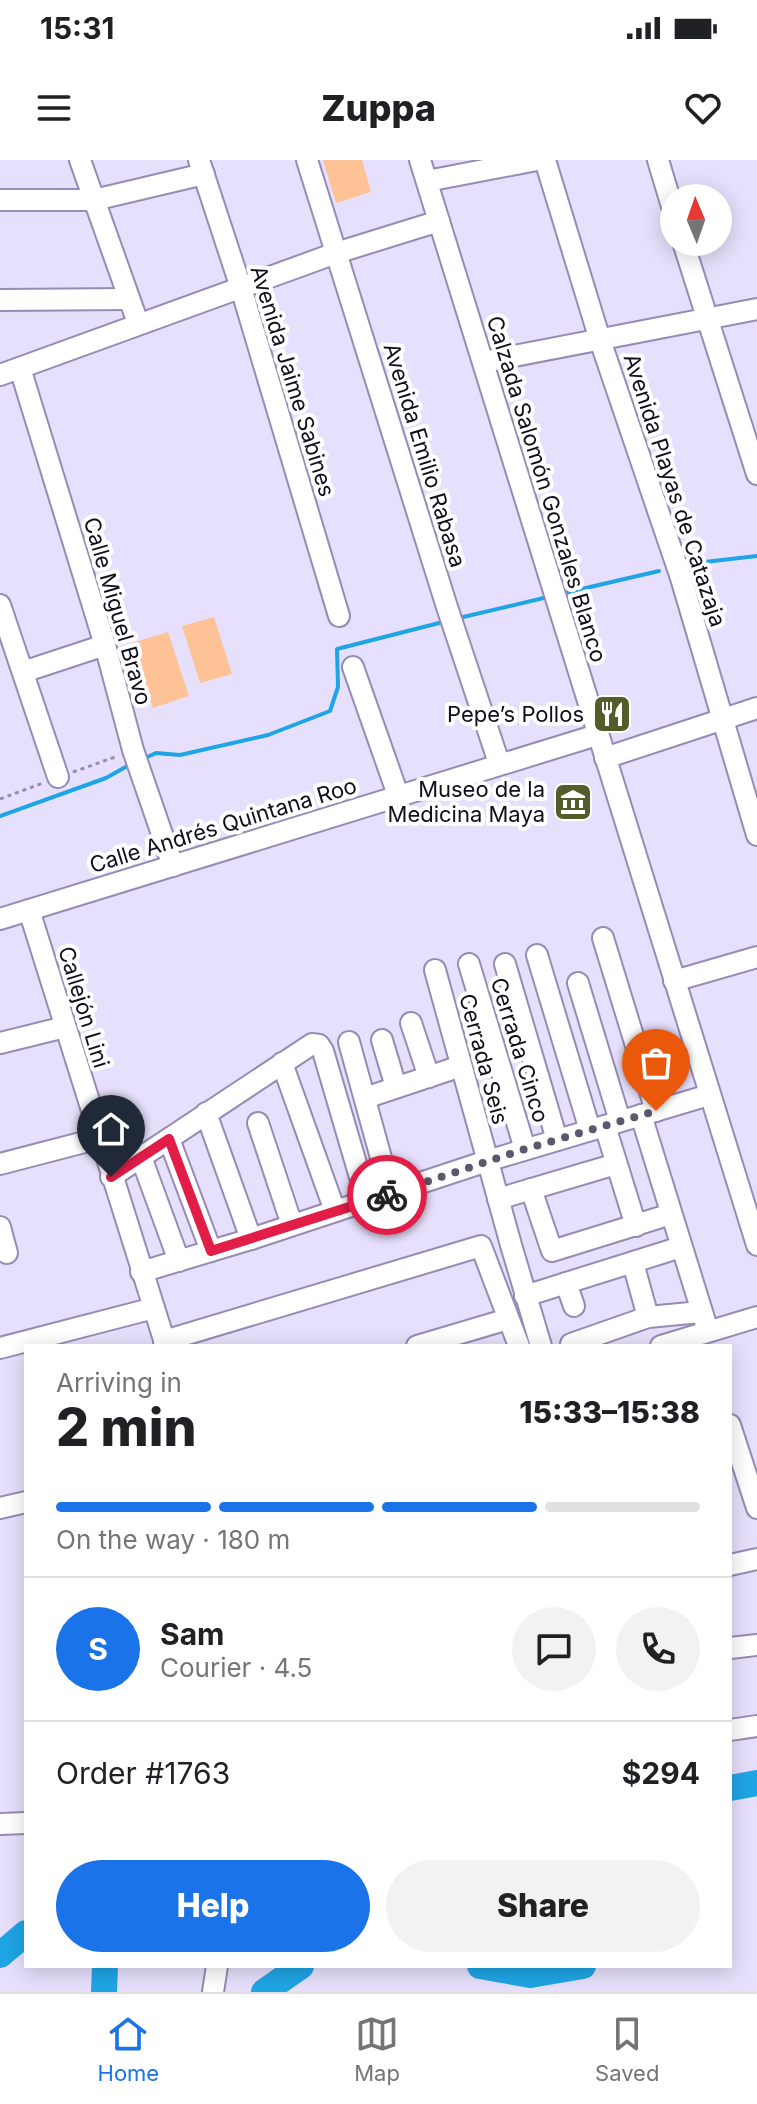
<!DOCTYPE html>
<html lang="en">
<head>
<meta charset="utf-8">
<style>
  :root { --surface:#fff; --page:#f2f2f2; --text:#202124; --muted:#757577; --line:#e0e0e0; --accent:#1a73e8 }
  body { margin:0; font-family:Inter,sans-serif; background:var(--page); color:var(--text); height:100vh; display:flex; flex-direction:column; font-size:30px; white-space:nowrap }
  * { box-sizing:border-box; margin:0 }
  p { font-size:26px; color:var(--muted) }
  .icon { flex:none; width:44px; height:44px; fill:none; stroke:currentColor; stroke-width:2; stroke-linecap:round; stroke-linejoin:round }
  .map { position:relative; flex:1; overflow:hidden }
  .details { position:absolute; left:24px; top:1184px; width:708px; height:624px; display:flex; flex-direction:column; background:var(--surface); border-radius:0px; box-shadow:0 4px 20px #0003 }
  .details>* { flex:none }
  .needle { width:52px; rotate:358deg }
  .tools { position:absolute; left:660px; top:24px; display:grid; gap:16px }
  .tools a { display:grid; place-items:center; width:72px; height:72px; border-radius:50%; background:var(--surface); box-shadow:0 4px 20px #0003; font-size:40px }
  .pin { position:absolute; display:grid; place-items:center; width:68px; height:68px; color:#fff; margin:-82px -34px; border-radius:50% 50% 50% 0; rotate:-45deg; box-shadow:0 0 8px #0007 }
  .pin .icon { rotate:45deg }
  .courier { position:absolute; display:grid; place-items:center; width:80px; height:80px; margin:-40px; border:6px solid #e11d48; border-radius:50%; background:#fff; color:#222; box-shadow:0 2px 10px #0007 }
  .summary em { font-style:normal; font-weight:800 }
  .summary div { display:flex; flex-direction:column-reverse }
  .summary { display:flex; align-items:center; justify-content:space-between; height:136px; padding:0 32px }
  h1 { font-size:52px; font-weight:800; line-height:60px }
  .bar { display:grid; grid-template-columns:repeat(4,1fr); gap:12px 8px; align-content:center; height:96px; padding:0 32px }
  .bar i { height:10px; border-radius:6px; background:var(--line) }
  .bar .current { background:var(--accent) }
  .bar p { grid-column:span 4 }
  .line { display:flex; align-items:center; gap:20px; padding:0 32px; border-top:2px solid var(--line) }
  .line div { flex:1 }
  .round { display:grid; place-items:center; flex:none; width:84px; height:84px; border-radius:42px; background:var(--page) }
  .primary-button { display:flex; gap:16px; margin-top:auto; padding:16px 32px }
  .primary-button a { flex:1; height:92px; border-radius:48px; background:var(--accent); color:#fff; font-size:32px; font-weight:800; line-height:92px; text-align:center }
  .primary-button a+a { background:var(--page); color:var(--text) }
  .status { display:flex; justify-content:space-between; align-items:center; height:56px; padding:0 40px; background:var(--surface); direction:ltr }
  .status svg { height:22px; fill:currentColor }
  header { display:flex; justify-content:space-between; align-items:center; height:104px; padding:0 32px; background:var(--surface); font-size:36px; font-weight:800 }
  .dock { display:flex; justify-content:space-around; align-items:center; height:112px; border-top:2px solid var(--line); background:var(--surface); font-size:22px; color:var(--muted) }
  .dock a { display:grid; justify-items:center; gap:4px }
  .dock .current { color:var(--accent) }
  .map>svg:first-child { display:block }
</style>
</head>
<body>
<div class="status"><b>15:31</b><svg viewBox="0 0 49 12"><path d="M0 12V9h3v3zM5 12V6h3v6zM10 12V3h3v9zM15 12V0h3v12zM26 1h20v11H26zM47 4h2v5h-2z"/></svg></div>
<header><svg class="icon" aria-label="menu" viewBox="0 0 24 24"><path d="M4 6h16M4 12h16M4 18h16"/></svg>Zuppa<svg class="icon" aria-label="heart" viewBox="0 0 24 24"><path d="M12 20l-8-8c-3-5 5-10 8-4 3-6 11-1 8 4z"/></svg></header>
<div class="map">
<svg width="757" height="1832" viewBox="0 0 757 1832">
  <rect width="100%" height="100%" fill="#e7e0fc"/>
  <!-- green -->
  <g fill="#fec297">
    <path d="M323,0H362L371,32L336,43Z"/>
    <path d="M214,457L232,514L200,523L182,466Z"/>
    <path d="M168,472L189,536L153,548L132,483Z"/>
  </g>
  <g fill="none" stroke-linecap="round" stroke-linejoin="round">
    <!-- stream -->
    <g stroke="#1fa5e5" stroke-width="4">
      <path d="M696,403L757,396"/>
      <path d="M560,434L659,411"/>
      <path d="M459,458L548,437"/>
      <path d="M143,599L156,593L180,595L268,575L330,551L338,527L337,489L447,461"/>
      <path d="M0,656L106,618L131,604"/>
    </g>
    <!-- river -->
    <g stroke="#1fa5e5" stroke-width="26">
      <path d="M730,1628L757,1623"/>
      <path d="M0,1795L26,1773"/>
      <path d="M480,1806L530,1815L583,1806"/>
      <path d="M104,1832L105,1806"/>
      <path d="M264,1832L301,1806"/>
    </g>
    <!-- minor casing -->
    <g stroke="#968bb5" stroke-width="24">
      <g id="minor">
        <path d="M80,0L138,163"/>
        <path d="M199,0L241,128L339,456"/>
        <path d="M307,0L447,447L499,603"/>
        <path d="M420,0L757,1085"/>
        <path d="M545,0L600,180L681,418L757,675"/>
        <path d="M658,0L674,53"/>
        <path d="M427,21L537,0"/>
        <path d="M0,40H94L204,14"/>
        <path d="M683,82L757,314"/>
        <path d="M0,140L129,139"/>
        <path d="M483,202L757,149"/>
        <path d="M20,208L105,485L133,590L173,706"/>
        <path d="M0,215L336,93L439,61"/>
        <path d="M0,445L58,617"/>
        <path d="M353,507L398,635"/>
        <path d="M23,512L105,485"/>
        <path d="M605,598L757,548"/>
        <path d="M29,750L166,1186"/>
        <path d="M0,759L597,575"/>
        <path d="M603,778L656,951"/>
        <path d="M537,795L590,970"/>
        <path d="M469,804L525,989"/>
        <path d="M505,804L557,980"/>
        <path d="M435,810L511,1085L541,1186"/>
        <path d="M674,821L757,797"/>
        <path d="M578,823L620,961"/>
        <path d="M411,863L429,917"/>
        <path d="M382,880L396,927"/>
        <path d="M349,882L391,1034"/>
        <path d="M0,883L65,867"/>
        <path d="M282,903L335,1051"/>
        <path d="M365,938L461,906"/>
        <path d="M206,953L251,1079"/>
        <path d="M641,955L708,1171"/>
        <path d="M258,963L292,1065"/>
        <path d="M605,966L636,1066"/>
        <path d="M169,979L211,1091"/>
        <path d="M141,997L179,1101"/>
        <path d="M0,1004L100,978"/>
        <path d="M111,1017L312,884L319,885L323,891L367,1041"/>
        <path d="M531,1029L552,1091L671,1054"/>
        <path d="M498,1039L616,1004"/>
        <path d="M0,1067L7,1093"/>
        <path d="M633,1103L648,1157"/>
        <path d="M141,1112L251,1079L487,1001L709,935"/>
        <path d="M566,1123L574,1146"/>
        <path d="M525,1136L681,1087"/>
        <path d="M164,1181L481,1086L519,1186"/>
        <path d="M571,1184L648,1157L701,1152"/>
        <path d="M417,1186L508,1159"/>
        <path d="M661,1186L757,1157"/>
        <path d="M0,1188L154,1148"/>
        <path d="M730,1265L757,1348"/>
        <path d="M0,1348L26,1342"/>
        <path d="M730,1405L757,1399"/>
        <path d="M730,1488L757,1485"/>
        <path d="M730,1570L757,1566"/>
        <path d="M0,1664L26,1663"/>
        <path d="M213,1832L217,1806"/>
      </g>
    </g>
    <!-- path -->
    <g stroke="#958fa6" stroke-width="3" stroke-dasharray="4 4" stroke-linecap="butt">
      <path d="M73,612L118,596"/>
      <path d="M0,639L43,623"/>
    </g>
    <!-- minor -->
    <use href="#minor" stroke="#fff" stroke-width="20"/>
  </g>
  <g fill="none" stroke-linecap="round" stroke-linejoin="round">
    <!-- done -->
    <path stroke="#5c576a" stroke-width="8" stroke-dasharray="0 14.4" d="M387,1035L525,989L656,951"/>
    <!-- route -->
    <path stroke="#e11d48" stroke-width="10" d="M111,1017L169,979L211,1091L387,1035"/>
  </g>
  <!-- icons -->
  <defs>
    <g id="restaurant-square" transform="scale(2)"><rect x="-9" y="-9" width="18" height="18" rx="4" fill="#555c2b" stroke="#fff"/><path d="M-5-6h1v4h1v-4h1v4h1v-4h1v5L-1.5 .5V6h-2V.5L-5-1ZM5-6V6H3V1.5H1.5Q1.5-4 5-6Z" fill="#fff"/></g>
    <g id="museum-square" transform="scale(2)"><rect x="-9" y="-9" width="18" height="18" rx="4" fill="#555c2b" stroke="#fff"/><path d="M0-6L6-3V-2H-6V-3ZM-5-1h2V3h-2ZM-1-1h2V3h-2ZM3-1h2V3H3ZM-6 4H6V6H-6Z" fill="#fff"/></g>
  </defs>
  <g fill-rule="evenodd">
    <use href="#restaurant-square" x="612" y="554"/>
    <use href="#museum-square" x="573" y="642"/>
  </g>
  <g text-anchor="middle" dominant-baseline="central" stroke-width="8" stroke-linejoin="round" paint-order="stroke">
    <!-- street labels -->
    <g font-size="22" fill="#110d1c" stroke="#fff">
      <text transform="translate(293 221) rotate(73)">Avenida Jaime Sabines</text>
      <text transform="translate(425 295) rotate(73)">Avenida Emilio Rabasa</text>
      <text transform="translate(547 329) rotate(73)">Calzada Salomón Gonzales Blanco</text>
      <text transform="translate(675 330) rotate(72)">Avenida Playas de Catazaja</text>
      <text transform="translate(118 451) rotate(74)">Calle Miguel Bravo</text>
      <text transform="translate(223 665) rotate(-17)">Calle Andrés Quintana Roo</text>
      <text transform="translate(84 847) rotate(73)">Callejón Lini</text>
      <text transform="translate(520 890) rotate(73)">Cerrada Cinco</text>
      <text transform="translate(484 899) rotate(75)">Cerrada Seis</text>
    </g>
    <!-- poi labels -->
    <g font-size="22" fill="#110d1c" stroke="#fff" text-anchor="end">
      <text x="584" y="554">Pepe’s Pollos</text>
      <text x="545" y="629">Museo de la<tspan x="545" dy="25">Medicina Maya</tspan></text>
    </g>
  </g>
</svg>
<div class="tools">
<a><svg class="needle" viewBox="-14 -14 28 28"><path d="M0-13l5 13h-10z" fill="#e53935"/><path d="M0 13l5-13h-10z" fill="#757577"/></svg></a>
</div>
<div class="pin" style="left:656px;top:951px;background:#ea580c"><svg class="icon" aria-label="bag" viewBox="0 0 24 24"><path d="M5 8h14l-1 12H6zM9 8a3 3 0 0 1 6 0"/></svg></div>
<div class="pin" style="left:111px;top:1017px;background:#1f2937"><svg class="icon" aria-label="home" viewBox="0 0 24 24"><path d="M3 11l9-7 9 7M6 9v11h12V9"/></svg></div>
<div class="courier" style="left:387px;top:1035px"><svg class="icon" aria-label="bike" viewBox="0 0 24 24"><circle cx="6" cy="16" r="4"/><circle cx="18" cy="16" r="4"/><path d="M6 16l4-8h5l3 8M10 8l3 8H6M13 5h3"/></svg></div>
<section class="details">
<div class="summary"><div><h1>2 min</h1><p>Arriving in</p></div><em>15:33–15:38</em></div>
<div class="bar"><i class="current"></i><i class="current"></i><i class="current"></i><i></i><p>On the way · 180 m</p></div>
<div class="line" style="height:144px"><b class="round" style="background:var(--accent);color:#fff">S</b><div><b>Sam</b><p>Courier · 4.5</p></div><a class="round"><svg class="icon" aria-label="chat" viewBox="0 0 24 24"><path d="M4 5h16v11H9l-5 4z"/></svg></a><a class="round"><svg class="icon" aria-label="phone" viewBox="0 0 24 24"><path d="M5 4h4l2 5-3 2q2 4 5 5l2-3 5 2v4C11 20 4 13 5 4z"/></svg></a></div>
<div class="line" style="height:104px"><div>Order #1763</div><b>$294</b></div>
<div class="primary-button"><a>Help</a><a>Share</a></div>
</section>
</div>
<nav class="dock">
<a class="current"><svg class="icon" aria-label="home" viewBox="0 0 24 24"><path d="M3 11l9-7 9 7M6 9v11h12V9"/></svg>Home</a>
<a><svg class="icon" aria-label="map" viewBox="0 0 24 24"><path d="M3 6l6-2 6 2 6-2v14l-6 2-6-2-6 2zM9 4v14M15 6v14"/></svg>Map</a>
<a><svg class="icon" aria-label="saved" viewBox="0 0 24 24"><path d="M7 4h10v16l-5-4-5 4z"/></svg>Saved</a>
</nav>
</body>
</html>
